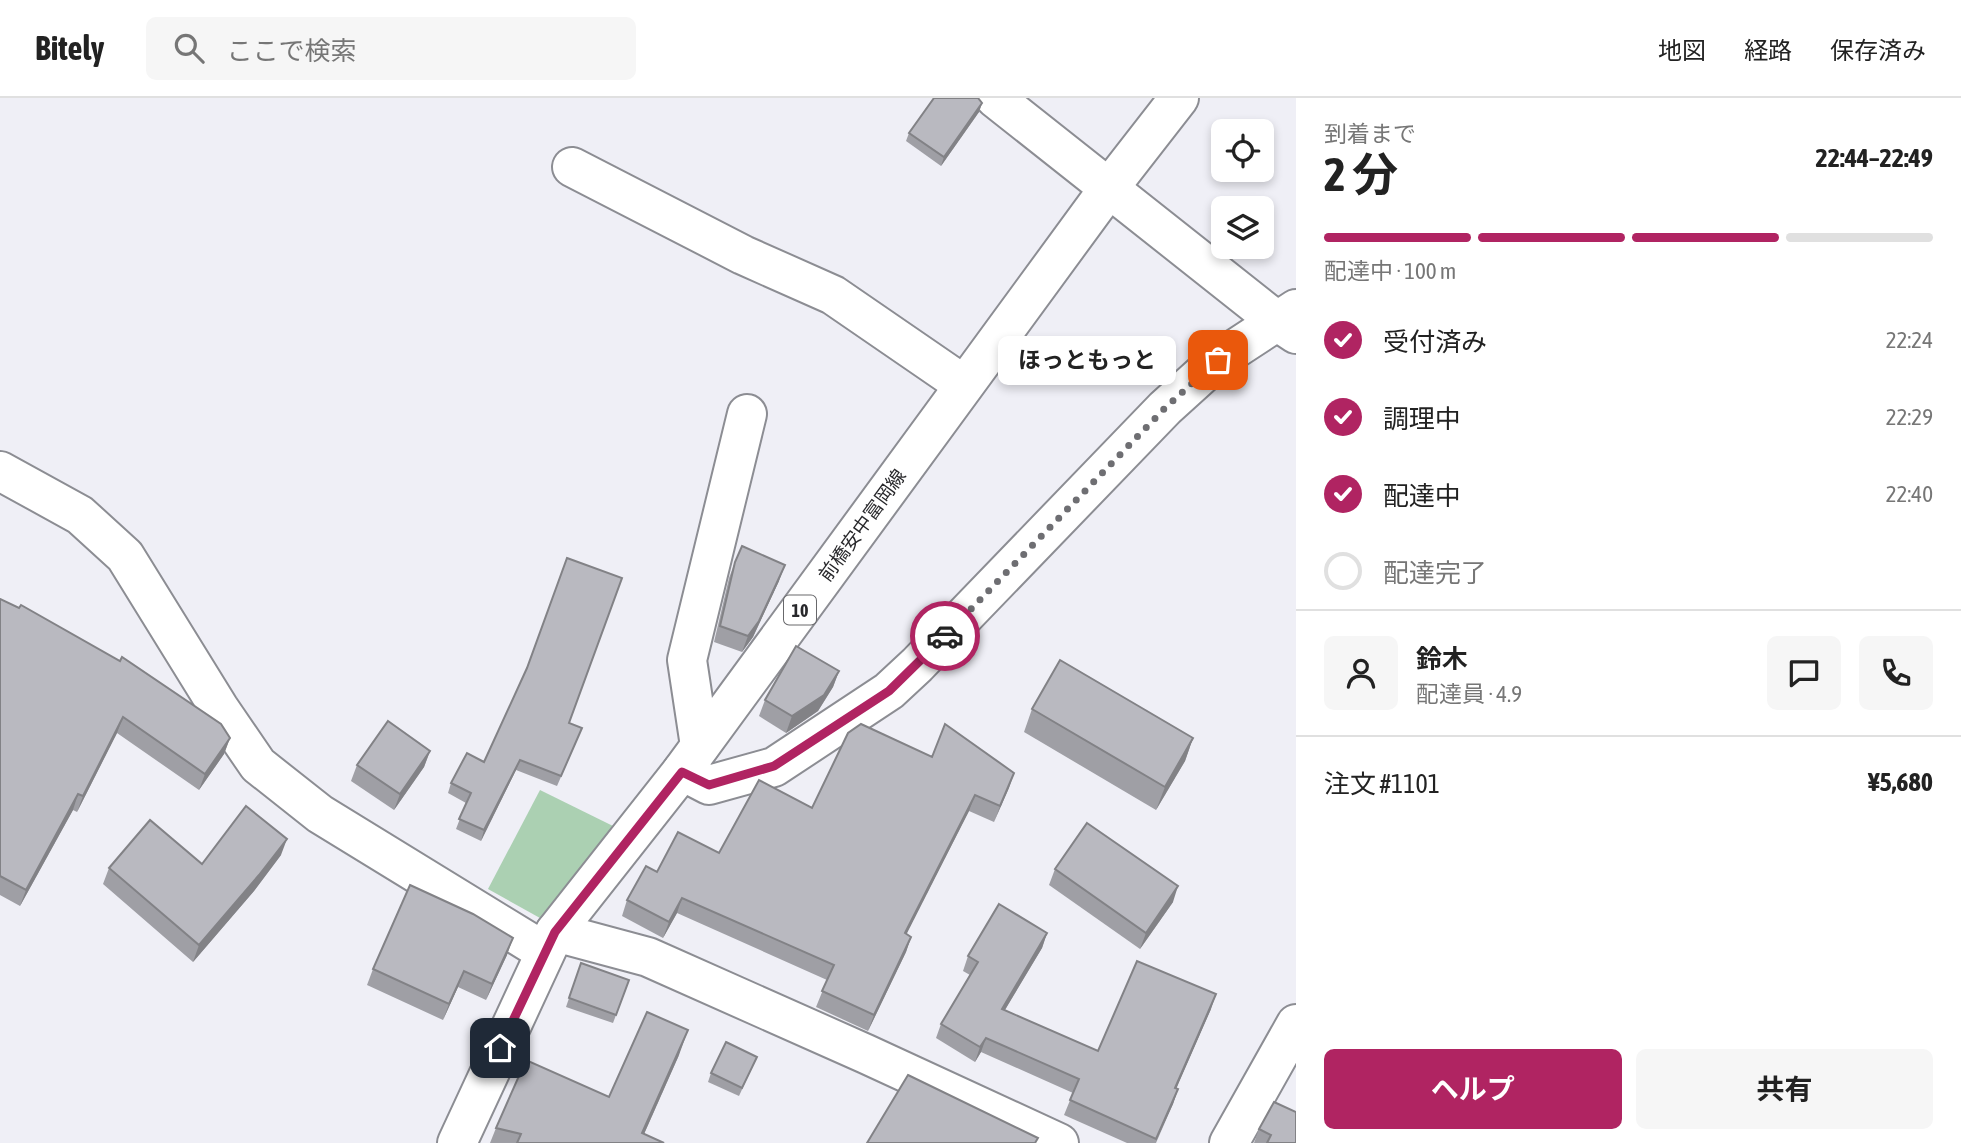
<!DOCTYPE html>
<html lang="ja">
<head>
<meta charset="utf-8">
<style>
  :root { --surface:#fff; --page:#f6f6f6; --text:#222; --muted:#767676; --line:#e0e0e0; --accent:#b02462 }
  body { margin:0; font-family:"Asap Condensed","Noto Sans JP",sans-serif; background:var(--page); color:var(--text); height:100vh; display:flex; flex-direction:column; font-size:26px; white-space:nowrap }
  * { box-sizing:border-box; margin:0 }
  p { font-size:23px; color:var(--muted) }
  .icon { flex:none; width:38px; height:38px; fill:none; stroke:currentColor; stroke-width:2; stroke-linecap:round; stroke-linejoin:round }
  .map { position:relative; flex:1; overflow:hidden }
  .details { display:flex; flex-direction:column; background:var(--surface); width:665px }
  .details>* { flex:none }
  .tools { position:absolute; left:1211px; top:21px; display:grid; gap:14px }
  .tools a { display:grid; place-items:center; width:63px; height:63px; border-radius:10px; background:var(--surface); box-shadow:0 4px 10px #0003; font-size:35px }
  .pin { position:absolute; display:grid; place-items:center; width:60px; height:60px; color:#fff; margin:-30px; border-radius:14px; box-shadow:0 4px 10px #0006 }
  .courier { position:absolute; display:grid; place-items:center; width:70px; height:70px; margin:-35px; border:5px solid #b02462; border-radius:50%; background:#fff; color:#222; box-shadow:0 2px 9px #0007 }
  .bubble { position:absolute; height:49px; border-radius:10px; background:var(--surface); box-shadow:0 4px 10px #0003; font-size:23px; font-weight:700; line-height:49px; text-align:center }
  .head em { font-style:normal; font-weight:700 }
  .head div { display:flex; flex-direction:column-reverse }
  .head { display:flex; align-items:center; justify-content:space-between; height:119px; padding:0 28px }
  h1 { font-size:46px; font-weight:700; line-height:52px }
  .bar { display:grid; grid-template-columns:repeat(4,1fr); gap:10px 7px; align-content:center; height:84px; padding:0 28px }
  .bar i { height:9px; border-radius:5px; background:var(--line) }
  .bar .selected { background:var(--accent) }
  .bar p { grid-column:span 4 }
  .line { display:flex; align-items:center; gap:18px; padding:0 28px; border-top:2px solid var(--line) }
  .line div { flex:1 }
  .round { display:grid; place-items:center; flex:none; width:74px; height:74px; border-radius:10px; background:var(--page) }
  ol { padding:0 28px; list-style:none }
  li { display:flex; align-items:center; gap:21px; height:77px }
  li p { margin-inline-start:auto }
  li .icon { padding:7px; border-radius:50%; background:var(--accent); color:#fff; stroke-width:4 }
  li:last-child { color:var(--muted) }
  li i { width:38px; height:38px; border:4px solid var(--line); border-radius:50% }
  .button { display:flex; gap:14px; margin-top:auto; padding:14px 28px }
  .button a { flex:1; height:80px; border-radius:10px; background:var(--accent); color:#fff; font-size:28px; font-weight:700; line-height:80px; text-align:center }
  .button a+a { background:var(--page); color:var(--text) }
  header { display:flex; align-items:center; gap:42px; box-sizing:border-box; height:98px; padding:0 35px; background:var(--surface); border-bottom:2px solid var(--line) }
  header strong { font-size:33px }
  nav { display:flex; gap:38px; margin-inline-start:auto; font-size:24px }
  .search { width:490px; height:63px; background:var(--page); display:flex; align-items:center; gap:18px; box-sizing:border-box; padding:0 24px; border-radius:10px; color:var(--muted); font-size:26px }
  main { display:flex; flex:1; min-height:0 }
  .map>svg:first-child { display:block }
</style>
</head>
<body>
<header>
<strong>Bitely</strong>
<div class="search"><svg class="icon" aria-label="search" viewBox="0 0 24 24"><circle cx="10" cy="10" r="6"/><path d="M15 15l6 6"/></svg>ここで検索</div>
<nav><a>地図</a><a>経路</a><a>保存済み</a></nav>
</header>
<main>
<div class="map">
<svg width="1296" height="1045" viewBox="0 0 1296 1045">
  <rect width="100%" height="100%" fill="#efeff6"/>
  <!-- green -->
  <path fill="#abd0b2" d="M540,692L613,728L540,820L488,791Z"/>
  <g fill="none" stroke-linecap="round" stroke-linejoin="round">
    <!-- street casing -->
    <g stroke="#8c8d93" stroke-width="42">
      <g id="street">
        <path d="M995,0L1278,224L1296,236"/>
        <path d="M572,69L743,157L833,197L964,287"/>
        <path d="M0,373L80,417L125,458L219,610L258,667L320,716L545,854"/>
        <path d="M700,648L687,562L747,316"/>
        <path d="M682,673L709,687L774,669L889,593L917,567L1165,310L1218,262L1296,211"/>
        <path d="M555,834L648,859L866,956L1059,1045"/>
        <path d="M1229,1045L1296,926"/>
      </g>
    </g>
    <!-- primary casing -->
    <g stroke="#8c8d93" stroke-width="42">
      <path id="primary" d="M457,1045L555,834L682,673L1109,90L1179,0"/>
    </g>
    <!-- street -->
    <use href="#street" stroke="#fff" stroke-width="38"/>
    <!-- primary -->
    <use href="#primary" stroke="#fff" stroke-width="38"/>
  </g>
  <!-- wall -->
  <g fill="#9f9fa5">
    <path d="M982,5L979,14L941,68L906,43L909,35Z"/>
    <path d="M735,464L779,483L753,539L742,554L714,544L729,480Z"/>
    <path d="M0,501L230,640L224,656L199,692L117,635L77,714L73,712L20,808L0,797Z"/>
    <path d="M839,573L833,589L818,613L786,635L759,618L765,602Z"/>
    <path d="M1032,611L1193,640L1185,663L1156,712L1024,634Z"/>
    <path d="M569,625L578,640L557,688L516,672L481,743L456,731L466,705L448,695L451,685L484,664Z"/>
    <path d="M430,653L424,669L394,712L351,683L357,667Z"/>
    <path d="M932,659L1014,675L994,724L969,713L906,836L911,839L906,854L868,933L816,909L827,882L677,815L663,840L622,818L627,802L657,774L719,755L812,710Z"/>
    <path d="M281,757L254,793L193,864L103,786L109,770L202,766Z"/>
    <path d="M1055,771L1173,804L1140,851L1049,787Z"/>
    <path d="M1047,835L1042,850L1005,912L1098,953L1211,911L1176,990L1178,991L1173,1006L1156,1045H1127L1064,1017L1073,995L981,954L975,964L936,940L941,926L970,877L963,873L968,858Z"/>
    <path d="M507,857L486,902L458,889L443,922L367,887L373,871Z"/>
    <path d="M581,865L629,882L613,925L566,909Z"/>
    <path d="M679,957L644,1036L664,1045H490L496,1030L609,999Z"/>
    <path d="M757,959L739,998L708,984L711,975Z"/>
    <path d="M1259,1031L1296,1045H1254Z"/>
  </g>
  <!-- shaded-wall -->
  <g fill="#828286">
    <path d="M982,5L979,14L941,68L944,59Z"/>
    <path d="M785,467L779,483L753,539L742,554L748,538Z"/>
    <path d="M839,573L833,589L818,613L786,635L792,618Z"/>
    <path d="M123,619L117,635L77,714L83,698Z"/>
    <path d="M230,640L224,656L199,692L205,676Z"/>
    <path d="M1193,640L1185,663L1156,712L1165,689Z"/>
    <path d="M430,653L424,669L394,712L400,696Z"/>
    <path d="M520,662L516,672L481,743L484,732Z"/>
    <path d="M1014,675L1009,690L994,724L1000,708Z"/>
    <path d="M78,696L73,712L20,808L26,792Z"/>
    <path d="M975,697L969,713L899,851L905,835Z"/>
    <path d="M287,741L281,757L254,793L193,864L199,847Z"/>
    <path d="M1178,788L1173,804L1140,851L1146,835Z"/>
    <path d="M682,800L677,815L663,840L669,824Z"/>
    <path d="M1047,835L1042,850L997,925L1002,911Z"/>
    <path d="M911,839L906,854L868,933L874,917Z"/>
    <path d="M513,840L507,857L486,902L492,886Z"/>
    <path d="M464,873L458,889L443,922L449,906Z"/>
    <path d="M1216,896L1211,911L1170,1005L1175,990Z"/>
    <path d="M688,932L679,957L640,1045L642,1035Z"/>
    <path d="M986,940L981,954L975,964L980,949Z"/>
    <path d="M1178,991L1173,1006L1155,1045Z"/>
  </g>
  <!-- building -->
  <g fill="#b9b9c0" stroke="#828286" stroke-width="2">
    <path d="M934,0H978L982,5L944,59L909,35Z"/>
    <path d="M742,448L785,467L759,523L748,538L720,528L735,464Z"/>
    <path d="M567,460L622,480L569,625L582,630L561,678L520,662L484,732L459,721L471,695L451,685L467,655L484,664L527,570Z"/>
    <path d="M0,501L19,510L21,507L120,563L122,559L221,626L230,640L205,676L123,619L83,698L78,696L26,792L0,778Z"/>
    <path d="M796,548L839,573L824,597L792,618L765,602Z"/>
    <path d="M1060,562L1193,640L1165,689L1032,611Z"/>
    <path d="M388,623L430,653L400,696L357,667Z"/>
    <path d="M861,626L932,659L945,626L1014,675L1000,708L975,697L905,835L911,839L874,917L822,893L834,867L682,800L669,824L627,802L646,768L657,774L678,734L719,755L759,682L812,710L848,635Z"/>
    <path d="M246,708L287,741L259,777L199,847L109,770L150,722L202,766Z"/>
    <path d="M1087,725L1178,788L1146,835L1055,771Z"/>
    <path d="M410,787L473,816L513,840L492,886L464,873L449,906L373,871Z"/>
    <path d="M999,806L1047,835L1002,911L1098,953L1137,863L1216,896L1175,990L1178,991L1156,1041L1070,1002L1079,981L986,940L980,949L941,926L978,864L968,858Z"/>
    <path d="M581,865L629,882L616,917L569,900Z"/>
    <path d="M647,914L688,932L642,1035L664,1045H517L521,1036L496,1030L526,962L609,999Z"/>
    <path d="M726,944L757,959L742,990L711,975Z"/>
    <path d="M908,977L1038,1040L1035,1045H867Z"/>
    <path d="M1274,1004L1296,1014V1045H1267L1271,1037L1259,1031Z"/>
  </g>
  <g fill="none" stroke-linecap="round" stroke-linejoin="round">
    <!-- done -->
    <path stroke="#6e6e72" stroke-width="7" stroke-dasharray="0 12.6" d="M945,538L1165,310L1218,262"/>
    <!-- route -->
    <path stroke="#b02462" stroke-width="9" d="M500,950L555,834L682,674L709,687L774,668L889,593L945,538"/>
  </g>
  <g text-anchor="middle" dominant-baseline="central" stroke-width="5" stroke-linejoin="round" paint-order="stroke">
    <!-- shield labels -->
    <rect fill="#fff" stroke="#68686b" stroke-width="2" x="784" y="497.5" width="32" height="29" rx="5"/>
    <g font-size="18" font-weight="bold" fill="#28282b">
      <text x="800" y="512">10</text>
    </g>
    <!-- street labels -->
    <g font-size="19" fill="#28282b" stroke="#fff">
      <text transform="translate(862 427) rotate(-54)">前橋安中富岡線</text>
    </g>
  </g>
</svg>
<div class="tools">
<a><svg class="icon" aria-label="locate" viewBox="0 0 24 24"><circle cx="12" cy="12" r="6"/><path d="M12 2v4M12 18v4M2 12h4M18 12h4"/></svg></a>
<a><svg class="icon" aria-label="layers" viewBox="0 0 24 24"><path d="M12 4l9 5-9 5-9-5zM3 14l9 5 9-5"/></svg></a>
</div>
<div class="pin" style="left:1218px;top:262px;background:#ea580c"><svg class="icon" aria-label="bag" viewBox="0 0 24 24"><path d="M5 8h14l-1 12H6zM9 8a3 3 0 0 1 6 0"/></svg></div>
<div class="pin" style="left:500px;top:950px;background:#1f2937"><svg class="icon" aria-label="home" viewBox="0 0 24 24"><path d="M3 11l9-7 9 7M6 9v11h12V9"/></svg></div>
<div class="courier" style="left:945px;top:538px"><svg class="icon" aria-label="car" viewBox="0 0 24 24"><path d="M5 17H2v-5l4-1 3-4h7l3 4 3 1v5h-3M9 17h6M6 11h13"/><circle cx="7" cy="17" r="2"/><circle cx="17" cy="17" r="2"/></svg></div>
<div class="bubble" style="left:998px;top:238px;width:178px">ほっともっと</div>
</div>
<section class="details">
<div class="head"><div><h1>2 分</h1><p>到着まで</p></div><em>22:44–22:49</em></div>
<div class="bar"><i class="selected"></i><i class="selected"></i><i class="selected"></i><i></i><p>配達中 · 100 m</p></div>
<ol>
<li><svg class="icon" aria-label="check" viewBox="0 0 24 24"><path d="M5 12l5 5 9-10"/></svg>受付済み<p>22:24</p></li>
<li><svg class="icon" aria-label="check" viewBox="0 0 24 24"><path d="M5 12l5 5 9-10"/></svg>調理中<p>22:29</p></li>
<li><svg class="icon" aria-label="check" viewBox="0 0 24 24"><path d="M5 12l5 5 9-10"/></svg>配達中<p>22:40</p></li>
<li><i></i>配達完了</li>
</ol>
<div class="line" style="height:126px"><a class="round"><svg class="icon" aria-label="person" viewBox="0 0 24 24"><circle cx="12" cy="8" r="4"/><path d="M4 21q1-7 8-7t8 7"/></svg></a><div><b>鈴木</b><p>配達員 · 4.9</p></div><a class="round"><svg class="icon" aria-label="chat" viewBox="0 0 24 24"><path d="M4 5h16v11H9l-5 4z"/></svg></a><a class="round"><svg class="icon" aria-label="phone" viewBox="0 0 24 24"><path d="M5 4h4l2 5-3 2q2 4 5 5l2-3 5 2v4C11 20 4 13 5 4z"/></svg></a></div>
<div class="line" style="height:91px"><div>注文 #1101</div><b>¥5,680</b></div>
<div class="button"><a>ヘルプ</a><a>共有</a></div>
</section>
</main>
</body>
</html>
